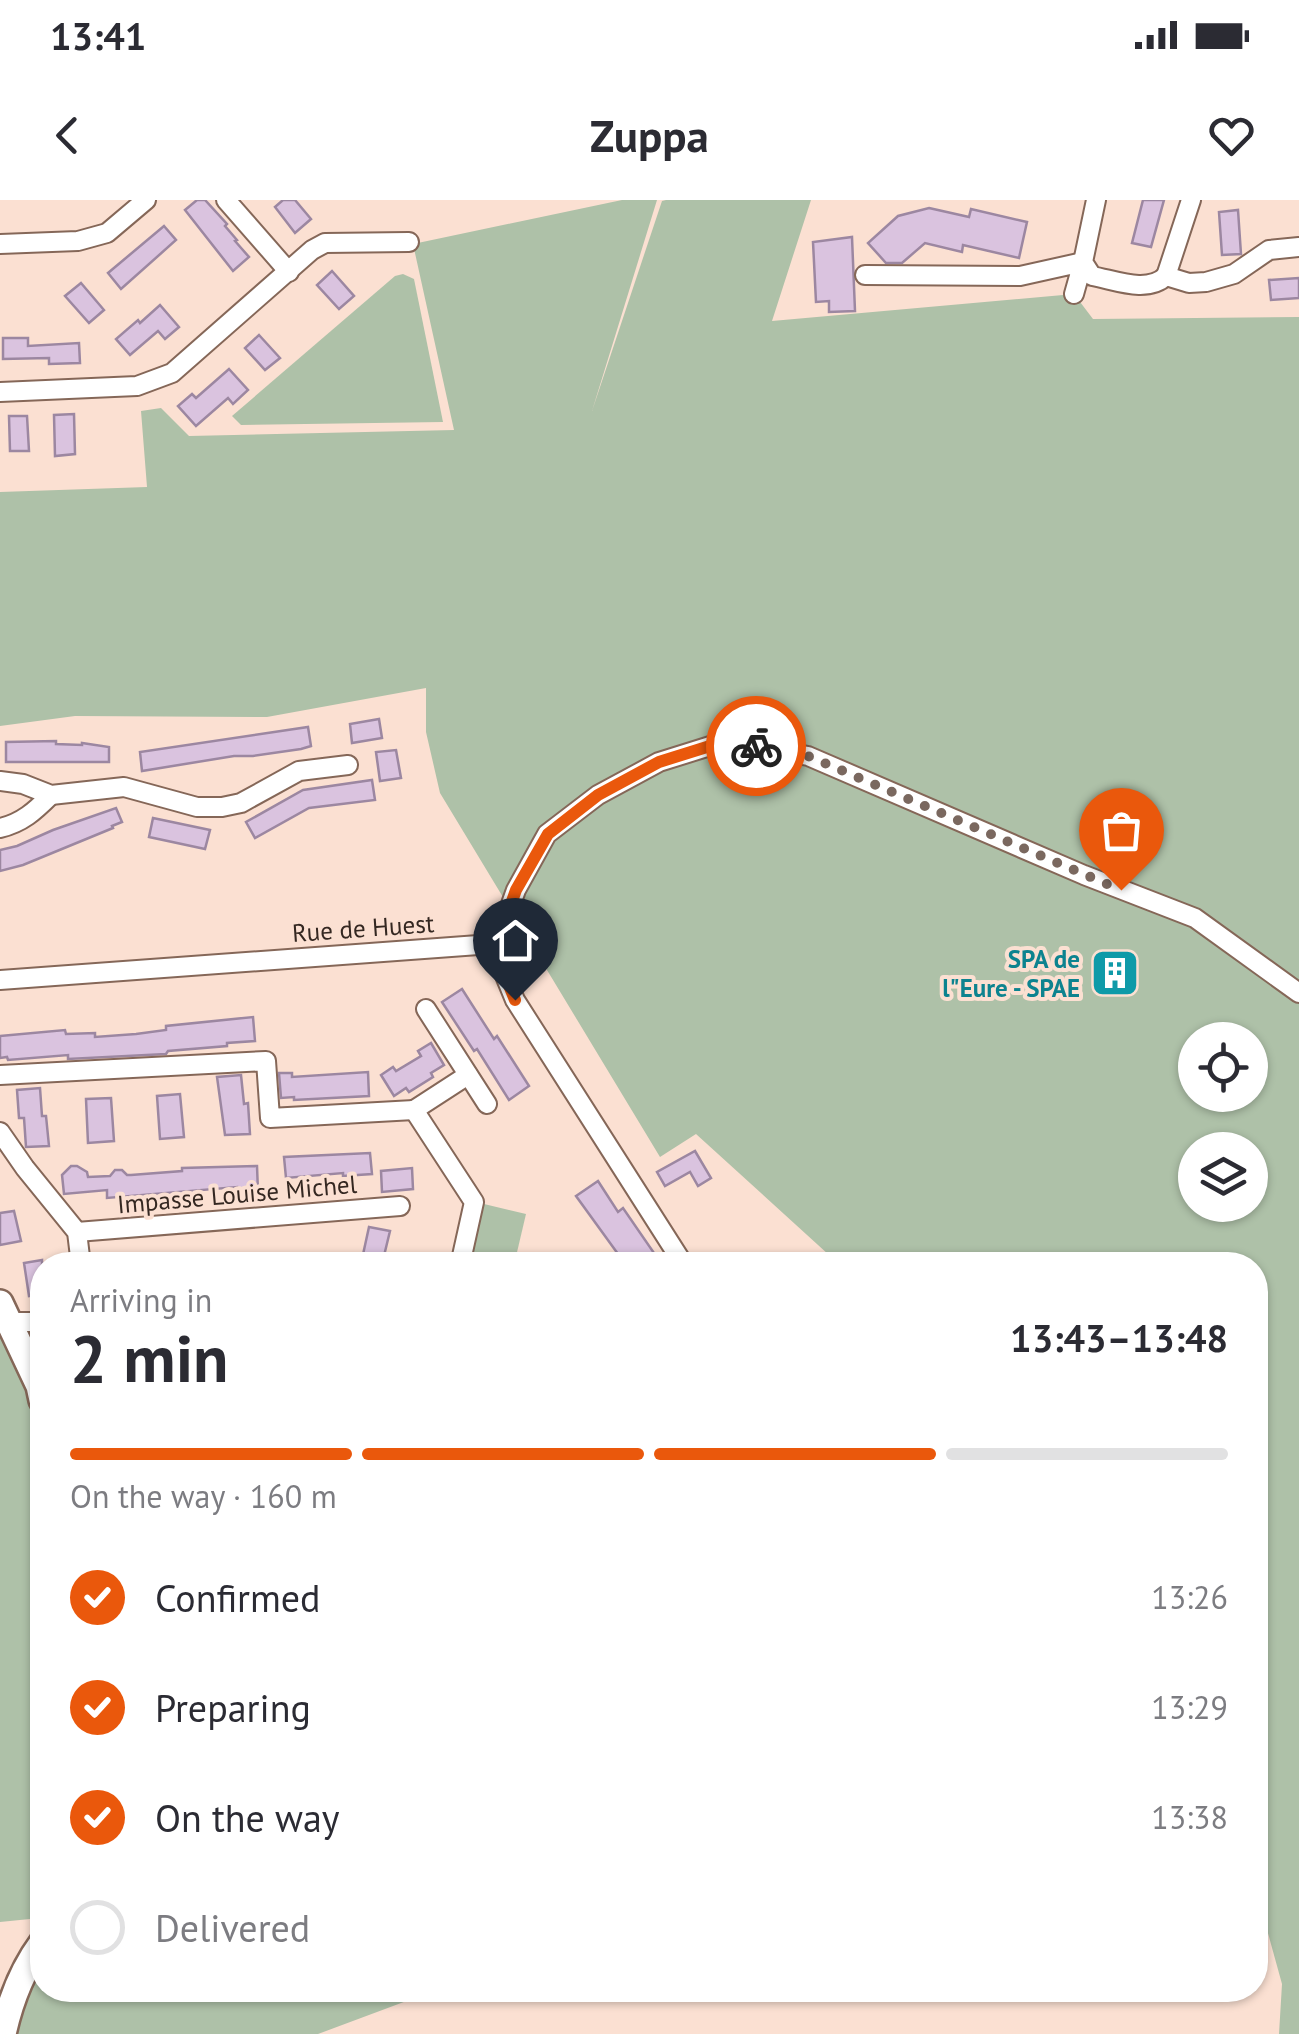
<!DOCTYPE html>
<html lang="en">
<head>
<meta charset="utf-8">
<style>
  :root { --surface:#fff; --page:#f7f7f7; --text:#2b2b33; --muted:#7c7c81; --line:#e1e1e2; --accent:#ea580c }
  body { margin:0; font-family:"PT Sans",sans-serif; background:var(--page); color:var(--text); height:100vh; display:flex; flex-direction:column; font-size:38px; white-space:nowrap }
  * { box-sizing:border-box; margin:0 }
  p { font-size:32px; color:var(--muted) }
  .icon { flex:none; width:55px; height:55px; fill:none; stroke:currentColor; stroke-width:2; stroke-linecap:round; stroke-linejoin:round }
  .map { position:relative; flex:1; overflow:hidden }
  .sheet { position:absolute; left:30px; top:1052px; width:1238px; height:750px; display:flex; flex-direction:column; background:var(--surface); border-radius:40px; box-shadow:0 2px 8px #0004 }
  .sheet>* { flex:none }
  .fabs { position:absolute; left:1178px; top:822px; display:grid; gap:20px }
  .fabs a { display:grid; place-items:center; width:90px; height:90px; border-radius:50%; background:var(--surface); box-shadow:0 2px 8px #0004; font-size:50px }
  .pin { position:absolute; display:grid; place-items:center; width:85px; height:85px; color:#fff; margin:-102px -42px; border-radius:50% 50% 50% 0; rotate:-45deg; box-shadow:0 0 10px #0007 }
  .pin .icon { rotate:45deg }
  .courier { position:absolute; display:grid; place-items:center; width:100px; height:100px; margin:-50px; border:8px solid #ea580c; border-radius:50%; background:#fff; color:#222; box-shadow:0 2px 12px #0007 }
  .summary em { font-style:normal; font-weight:700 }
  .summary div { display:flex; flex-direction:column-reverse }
  .summary { display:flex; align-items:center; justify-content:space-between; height:170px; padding:0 40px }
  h1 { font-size:65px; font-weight:700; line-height:75px }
  .bar { display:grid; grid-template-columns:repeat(4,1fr); gap:15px 10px; align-content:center; height:120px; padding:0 40px }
  .bar i { height:12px; border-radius:8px; background:var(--line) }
  .bar .on { background:var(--accent) }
  .bar p { grid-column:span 4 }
  ol { padding:0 40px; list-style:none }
  li { display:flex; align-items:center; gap:30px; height:110px }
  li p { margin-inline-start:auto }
  li .icon { padding:10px; border-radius:50%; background:var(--accent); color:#fff; stroke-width:4 }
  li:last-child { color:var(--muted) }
  li i { width:55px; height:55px; border:5px solid var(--line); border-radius:50% }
  .status { display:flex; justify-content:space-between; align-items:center; height:70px; padding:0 50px; background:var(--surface); direction:ltr }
  .status svg { height:28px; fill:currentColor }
  header { display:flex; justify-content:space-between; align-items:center; height:130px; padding:0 40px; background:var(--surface); font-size:45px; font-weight:700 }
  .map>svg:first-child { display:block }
</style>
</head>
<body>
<div class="status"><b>13:41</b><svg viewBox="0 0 49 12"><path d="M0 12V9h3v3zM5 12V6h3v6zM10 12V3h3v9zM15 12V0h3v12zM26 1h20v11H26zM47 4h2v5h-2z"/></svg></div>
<header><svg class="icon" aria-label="back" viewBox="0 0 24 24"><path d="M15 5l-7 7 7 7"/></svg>Zuppa<svg class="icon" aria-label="heart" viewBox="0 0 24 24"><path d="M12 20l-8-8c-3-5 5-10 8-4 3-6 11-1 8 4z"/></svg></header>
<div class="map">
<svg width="1299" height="1834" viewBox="0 0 1299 1834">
  <rect width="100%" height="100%" fill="#fbe0d2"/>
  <!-- green -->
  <g fill="#aec1a8" fill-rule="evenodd">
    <path d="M622,0H657L592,211L662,1L666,0H811L772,121L1074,94L1093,119L1299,117V1834H1279L1282,1784L1255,1686V1065H829V1055L696,934L660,957L440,593L426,532V488L267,517L75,516L0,526V292L147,287L141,211L161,208L189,236L454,230L413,44ZM1195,840H1250V895H1195ZM1195,950H1250V1005H1195Z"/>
    <path d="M403,74L414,79L443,222L241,225L232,216L395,76Z"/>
    <path d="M484,1004L526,1014L514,1065H469Z"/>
    <path d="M0,1134C18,1168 36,1203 42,1240V1714L40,1718L0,1722Z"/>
    <path d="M42,1757V1790H436L318,1834H12Z"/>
  </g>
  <!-- building -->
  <g fill="#dac3df" stroke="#9c87a1" stroke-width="2.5">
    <path d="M197,0H205L227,24L225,26L237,40L235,41L249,57L233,71L185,10Z"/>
    <path d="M283,0H295L311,19L295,33L275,7Z"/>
    <path d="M1143,0H1164L1151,47L1132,43Z"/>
    <path d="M929,8L969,17L971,9L1027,22L1019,58L963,45L962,52L925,43L902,63H886L868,43L898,16Z"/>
    <path d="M1238,10L1241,54L1222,55L1219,12Z"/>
    <path d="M164,26L176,40L121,89L108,73Z"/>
    <path d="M852,37L855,111L829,112V101L816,102L813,42Z"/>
    <path d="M332,71L354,96L339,109L317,85Z"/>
    <path d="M1299,78V98L1271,100L1269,80Z"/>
    <path d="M81,83L104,110L89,123L65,96Z"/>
    <path d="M160,105L179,127L165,139L158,131L130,155L116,139L138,120L140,123Z"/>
    <path d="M259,135L280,158L265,170L245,148Z"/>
    <path d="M3,138H28V146L79,143L80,163L49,164V158L3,159Z"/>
    <path d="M229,169L248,190L233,204L228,198L196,226L178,206L192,194L196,198Z"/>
    <path d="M74,214L75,254L55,256L54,215Z"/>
    <path d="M9,216H27L29,251H10Z"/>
    <path d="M379,519L382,538L352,543L350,524Z"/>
    <path d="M308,527L311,546L301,549L253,556H234L142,571L140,552Z"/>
    <path d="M56,541V544L82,545V543L109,547V562H6V542Z"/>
    <path d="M396,550L401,578L380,581L376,552Z"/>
    <path d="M372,580L375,600L309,608L255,638L246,622L303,590Z"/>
    <path d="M116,608L122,622L112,626L113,628L23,665L0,671V650L17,646L53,630Z"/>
    <path d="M153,618L210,630L205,649L149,637Z"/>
    <path d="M462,789L494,839L497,836L529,886L509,900L477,849L474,851L442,802Z"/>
    <path d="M253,817L255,841L227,843V846L168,851L166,854L68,859V855L8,860L7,857L0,858V836L65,830L66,834L95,833V837L136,834L166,830V826Z"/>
    <path d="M431,843L444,865L431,873L433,877L409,892L406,888L394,896L381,875L393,867L396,871L421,856L418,851Z"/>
    <path d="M368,872L369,896L294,900V897L281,898L279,873H292V877Z"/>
    <path d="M241,875L244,904L248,903L250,934L225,935L217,877Z"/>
    <path d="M40,888L42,916H46L49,946L26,947L24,918H19L17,890Z"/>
    <path d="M180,894L184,937L160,939L157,896Z"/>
    <path d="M111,898L114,941L88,943L86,899Z"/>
    <path d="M695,951L711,978L698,986L690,972L665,986L657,972Z"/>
    <path d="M370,953L372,974L343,976V973L286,978L284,957Z"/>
    <path d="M71,966H77L87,972L88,977L110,976L115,970H122L127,975H131L182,971V968L257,966L258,992L237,993V987L107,998V990L64,994L62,975Z"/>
    <path d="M412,968L413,989L382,992L381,971Z"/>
    <path d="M598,981L618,1012L623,1008L654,1053L648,1055L651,1065H626L576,996Z"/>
    <path d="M14,1011L21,1041L0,1045V1013Z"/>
    <path d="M369,1027L390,1031L382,1064L362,1059Z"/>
    <path d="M42,1060V1094L29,1096L24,1063Z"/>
  </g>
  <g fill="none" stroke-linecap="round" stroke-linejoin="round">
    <!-- street casing -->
    <g stroke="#856758" stroke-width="22">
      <g id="street">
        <path d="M226,0L289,72"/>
        <path d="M1096,0L1083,62L1092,76C1115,80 1147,94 1166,76"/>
        <path d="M0,44L78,41L107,33L146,0"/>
        <path d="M865,75L1020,76L1083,62L1074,94"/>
        <path d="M1166,76L1189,83L1206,82L1234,74L1269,50L1299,47"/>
        <path d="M1166,76L1191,0"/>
        <path d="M0,192L137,186L172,173L312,50L325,43L409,42"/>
        <path d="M0,581L23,584L51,595L124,587L197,607H222L241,603L299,571L348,565"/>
        <path d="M0,628C22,623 35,611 51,595"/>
        <path d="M492,744L515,800L684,1065"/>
        <path d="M0,780L492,744L501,732L516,690L547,634L598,595L659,562L726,541L808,556L1084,675L1195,718L1299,793"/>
        <path d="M426,809L487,904"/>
        <path d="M0,875L266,861L270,918L414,910"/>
        <path d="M414,910L474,1002L460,1065"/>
        <path d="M414,910L468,875"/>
        <path d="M0,932L25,968L77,1032L81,1065"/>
        <path d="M77,1032L400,1006"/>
        <path d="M9,1122H42"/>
      </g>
    </g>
    <!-- secondary casing -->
    <g stroke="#856758" stroke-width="30">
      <g id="secondary">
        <path d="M0,1103L39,1186L42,1200"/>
        <path d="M3,1834C10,1802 22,1770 42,1743"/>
      </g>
    </g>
    <!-- street -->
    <use href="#street" stroke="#fff" stroke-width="18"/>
    <!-- secondary -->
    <use href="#secondary" stroke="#fff" stroke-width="25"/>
  </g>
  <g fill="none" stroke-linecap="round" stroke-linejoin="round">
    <!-- done -->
    <path stroke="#7a685f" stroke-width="10" stroke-dasharray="0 18" d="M756,546L808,556L1121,690"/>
    <!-- route -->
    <path stroke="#ea580c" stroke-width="12" d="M515,800L492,744L501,732L516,690L548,634L598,595L659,562L726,541L756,546"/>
  </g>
  <!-- icons -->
  <defs>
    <g id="building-square" transform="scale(2.5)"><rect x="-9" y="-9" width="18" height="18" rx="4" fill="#0f9aa8" stroke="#fbe0d2"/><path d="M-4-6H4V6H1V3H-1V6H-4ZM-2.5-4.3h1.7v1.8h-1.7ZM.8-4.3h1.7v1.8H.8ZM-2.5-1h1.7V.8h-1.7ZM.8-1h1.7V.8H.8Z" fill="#fff"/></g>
  </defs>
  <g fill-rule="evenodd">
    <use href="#building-square" x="1115" y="773"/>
  </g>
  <g text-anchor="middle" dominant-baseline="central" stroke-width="8" stroke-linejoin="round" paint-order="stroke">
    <!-- street labels -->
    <g font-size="25" fill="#342721" stroke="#fbe0d2">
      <text transform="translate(363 728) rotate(-4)">Rue de Huest</text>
      <text transform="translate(237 994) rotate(-5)">Impasse Louise Michel</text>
    </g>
    <!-- culture labels -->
    <g font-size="25" font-weight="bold" fill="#0d838f" stroke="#fbe0d2" text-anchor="end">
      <text x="1080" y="759">SPA de<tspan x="1080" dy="29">l"Eure - SPAE</tspan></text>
    </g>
  </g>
</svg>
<div class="fabs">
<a><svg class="icon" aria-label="locate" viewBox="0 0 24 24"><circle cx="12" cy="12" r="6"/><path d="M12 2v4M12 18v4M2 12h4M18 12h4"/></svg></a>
<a><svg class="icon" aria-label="layers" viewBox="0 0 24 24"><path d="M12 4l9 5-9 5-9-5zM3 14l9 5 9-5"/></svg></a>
</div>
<div class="pin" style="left:1121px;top:690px;background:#ea580c"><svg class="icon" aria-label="bag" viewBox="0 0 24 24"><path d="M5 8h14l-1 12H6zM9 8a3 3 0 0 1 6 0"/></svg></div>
<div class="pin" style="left:515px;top:800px;background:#1f2937"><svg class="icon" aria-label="home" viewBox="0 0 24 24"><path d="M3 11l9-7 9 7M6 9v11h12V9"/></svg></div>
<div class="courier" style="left:756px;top:546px"><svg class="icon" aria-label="bike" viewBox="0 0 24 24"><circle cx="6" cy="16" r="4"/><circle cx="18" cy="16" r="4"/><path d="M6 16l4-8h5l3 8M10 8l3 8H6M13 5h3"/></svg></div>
<section class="sheet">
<div class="summary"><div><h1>2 min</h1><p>Arriving in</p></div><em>13:43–13:48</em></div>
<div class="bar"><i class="on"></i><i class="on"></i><i class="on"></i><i></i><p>On the way · 160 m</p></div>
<ol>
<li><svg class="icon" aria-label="check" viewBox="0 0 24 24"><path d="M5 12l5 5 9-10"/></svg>Confirmed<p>13:26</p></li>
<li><svg class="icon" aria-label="check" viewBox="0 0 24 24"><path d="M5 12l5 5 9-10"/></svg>Preparing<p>13:29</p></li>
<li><svg class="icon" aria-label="check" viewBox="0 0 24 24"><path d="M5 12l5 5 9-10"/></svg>On the way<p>13:38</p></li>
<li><i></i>Delivered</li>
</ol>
</section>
</div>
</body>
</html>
